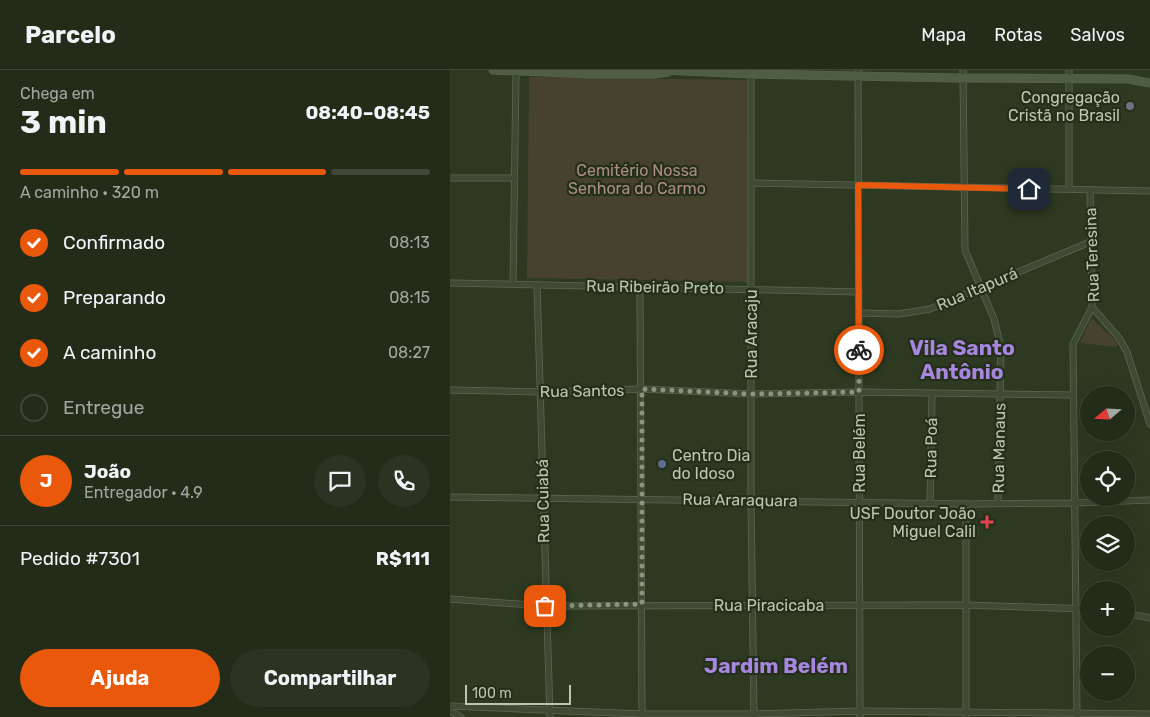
<!DOCTYPE html>
<html lang="pt">
<head>
<meta charset="utf-8">
<style>
  :root { --surface:#222c19; --page:#2a3422; --text:#f1f3f6; --muted:#a2a7a2; --line:#3f4838; --accent:#ea580c }
  body { margin:0; font-family:Rubik,sans-serif; background:var(--page); color:var(--text); height:100vh; display:flex; flex-direction:column; font-size:19px; white-space:nowrap }
  * { box-sizing:border-box; margin:0 }
  p { font-size:16px; color:var(--muted) }
  .icon { flex:none; width:28px; height:28px; fill:none; stroke:currentColor; stroke-width:2; stroke-linecap:round; stroke-linejoin:round }
  .map { position:relative; flex:1; overflow:hidden }
  .details { display:flex; flex-direction:column; background:var(--surface); width:450px }
  .details>* { flex:none }
  .needle { width:32px; rotate:251deg }
  .tools { position:absolute; left:630px; top:316px; display:grid; gap:10px }
  .tools a { display:grid; place-items:center; width:55px; height:55px; border-radius:50%; background:var(--surface); box-shadow:0 5px 20px #0002,0 0 0 1px var(--line); font-size:25px }
  .scale { position:absolute; left:15px; bottom:12px; width:106px; box-sizing:border-box; padding-left:5px; border:2px solid #bac6b0; border-top:0; font-size:14px; line-height:18px; white-space:nowrap; color:#bac6b0; -webkit-text-stroke:4px #242f1a; paint-order:stroke }
  .pin { position:absolute; display:grid; place-items:center; width:42px; height:42px; color:#fff; margin:-21px; border-radius:10px; box-shadow:0 2px 8px #0006 }
  .courier { position:absolute; display:grid; place-items:center; width:50px; height:50px; margin:-25px; border:4px solid #ea580c; border-radius:50%; background:#fff; color:#222; box-shadow:0 1px 6px #0007 }
  .overview em { font-style:normal; font-weight:700 }
  .overview div { display:flex; flex-direction:column-reverse }
  .overview { display:flex; align-items:center; justify-content:space-between; height:85px; padding:0 20px }
  h1 { font-size:32px; font-weight:700; line-height:38px }
  .bar { display:grid; grid-template-columns:repeat(4,1fr); gap:8px 5px; align-content:center; height:60px; padding:0 20px }
  .bar i { height:6px; border-radius:4px; background:var(--line) }
  .bar .selected { background:var(--accent) }
  .bar p { grid-column:span 4 }
  .line { display:flex; align-items:center; gap:12px; padding:0 20px; border-top:1px solid var(--line) }
  .line div { flex:1 }
  .round { display:grid; place-items:center; flex:none; width:52px; height:52px; border-radius:26px; background:var(--page) }
  ol { padding:0 20px; list-style:none }
  li { display:flex; align-items:center; gap:15px; height:55px }
  li p { margin-inline-start:auto }
  li .icon { padding:5px; border-radius:50%; background:var(--accent); color:#fff; stroke-width:4 }
  li:last-child { color:var(--muted) }
  li i { width:28px; height:28px; border:2px solid var(--line); border-radius:50% }
  .button { display:flex; gap:10px; margin-top:auto; padding:10px 20px }
  .button a { flex:1; height:58px; border-radius:30px; background:var(--accent); color:#fff; font-size:20px; font-weight:700; line-height:58px; text-align:center }
  .button a+a { background:var(--page); color:var(--text) }
  header { display:flex; align-items:center; gap:30px; box-sizing:border-box; height:70px; padding:0 25px; background:var(--surface); border-bottom:1px solid var(--line) }
  header strong { font-size:24px }
  nav { display:flex; gap:28px; margin-inline-start:auto; font-size:18px }
  main { display:flex; flex:1; min-height:0 }
  .map>svg:first-child { display:block }
</style>
</head>
<body>
<header>
<strong>Parcelo</strong>
<nav><a>Mapa</a><a>Rotas</a><a>Salvos</a></nav>
</header>
<main>
<section class="details">
<div class="overview"><div><h1>3 min</h1><p>Chega em</p></div><em>08:40–08:45</em></div>
<div class="bar"><i class="selected"></i><i class="selected"></i><i class="selected"></i><i></i><p>A caminho · 320 m</p></div>
<ol>
<li><svg class="icon" aria-label="check" viewBox="0 0 24 24"><path d="M5 12l5 5 9-10"/></svg>Confirmado<p>08:13</p></li>
<li><svg class="icon" aria-label="check" viewBox="0 0 24 24"><path d="M5 12l5 5 9-10"/></svg>Preparando<p>08:15</p></li>
<li><svg class="icon" aria-label="check" viewBox="0 0 24 24"><path d="M5 12l5 5 9-10"/></svg>A caminho<p>08:27</p></li>
<li><i></i>Entregue</li>
</ol>
<div class="line" style="height:90px"><b class="round" style="background:var(--accent);color:#fff">J</b><div><b>João</b><p>Entregador · 4.9</p></div><a class="round"><svg class="icon" aria-label="chat" viewBox="0 0 24 24"><path d="M4 5h16v11H9l-5 4z"/></svg></a><a class="round"><svg class="icon" aria-label="phone" viewBox="0 0 24 24"><path d="M5 4h4l2 5-3 2q2 4 5 5l2-3 5 2v4C11 20 4 13 5 4z"/></svg></a></div>
<div class="line" style="height:65px"><div>Pedido #7301</div><b>R$111</b></div>
<div class="button"><a>Ajuda</a><a>Compartilhar</a></div>
</section>
<div class="map">
<svg width="700" height="647" viewBox="0 0 700 647">
  <rect width="100%" height="100%" fill="#2d3a21"/>
  <!-- green -->
  <g fill="#46422d">
    <path d="M79,7L297,10L298,212L77,208Z"/>
    <path d="M641,248L666,271L668,274L666,277L630,273Z"/>
  </g>
  <g fill="none" stroke-linecap="round" stroke-linejoin="round">
    <!-- minor casing -->
    <g stroke="#5d6853" stroke-width="7">
      <g id="minor">
        <path d="M301,0V430L304,647"/>
        <path d="M408,0L410,647"/>
        <path d="M513,0L515,180L544,249L551,278L548,433"/>
        <path d="M619,0V119"/>
        <path d="M0,108H65"/>
        <path d="M302,113L700,121"/>
        <path d="M640,120L642,237L669,268L677,282L700,354"/>
        <path d="M0,213L409,222"/>
        <path d="M63,214L66,2"/>
        <path d="M87,215L100,647"/>
        <path d="M190,217L192,645"/>
        <path d="M409,243L449,244L480,239L640,172"/>
        <path d="M0,320L91,322L192,319L301,324L409,322L623,325"/>
        <path d="M0,427L516,434L624,433L700,430"/>
        <path d="M480,433L482,323"/>
        <path d="M0,529L95,536L516,535L639,539"/>
        <path d="M676,543L700,548"/>
        <path d="M0,636L192,644H304L410,641L700,644"/>
        <path d="M0,641L11,647"/>
        <path d="M516,647V434"/>
        <path d="M627,647L623,274L642,237"/>
      </g>
    </g>
    <!-- secondary casing -->
    <g stroke="#5d6853" stroke-width="9">
      <g id="secondary">
        <path d="M43,0L141,4H205L218,2"/>
        <path d="M213,0L301,4L506,8L678,9L700,13"/>
      </g>
    </g>
    <!-- minor -->
    <use href="#minor" stroke="#3f4a35" stroke-width="5.5"/>
    <!-- secondary -->
    <use href="#secondary" stroke="#4e5d43" stroke-width="8"/>
  </g>
  <g fill="none" stroke-linecap="round" stroke-linejoin="round">
    <!-- done -->
    <path stroke="#89957e" stroke-width="5" stroke-dasharray="0 9" d="M95,536L192,534V319L301,324L409,322V280"/>
    <!-- route -->
    <path stroke="#ea580c" stroke-width="6" d="M409,280L408,115L579,119"/>
  </g>
  <!-- markers -->
  <circle fill="#6b7280" stroke="#242f1a" stroke-width="2" cx="680" cy="36" r="5"/>
  <circle fill="#5c6f8a" stroke="#242f1a" stroke-width="2" cx="212" cy="394" r="5"/>
  <path fill="#e0444e" stroke="#242f1a" stroke-width="2" d="M534.5 444.5h5v5h5v5h-5v5h-5v-5h-5v-5h5z"/>
  <g text-anchor="middle" dominant-baseline="central" stroke-width="4.5" stroke-linejoin="round" paint-order="stroke">
    <!-- poi labels -->
    <g font-size="16" fill="#bac6b0" stroke="#242f1a" text-anchor="end">
      <text x="670" y="27">Congregação<tspan x="670" dy="18">Cristã no Brasil</tspan></text>
      <text x="222" y="385" text-anchor="start">Centro Dia<tspan x="222" dy="18">do Idoso</tspan></text>
      <text x="526" y="443">USF Doutor João<tspan x="526" dy="18">Miguel Calil</tspan></text>
    </g>
    <!-- park labels -->
    <g font-size="16" fill="#ac8c85" stroke="#242f1a">
      <text x="187" y="100">Cemitério Nossa<tspan x="187" dy="18">Senhora do Carmo</tspan></text>
    </g>
    <!-- street labels -->
    <g font-size="16" fill="#bac6b0" stroke="#242f1a">
      <text transform="translate(642 185) rotate(-92)">Rua Teresina</text>
      <text transform="translate(205 217) rotate(1)">Rua Ribeirão Preto</text>
      <text transform="translate(527 219) rotate(-23)">Rua Itapurá</text>
      <text transform="translate(301 264) rotate(-90)">Rua Aracaju</text>
      <text transform="translate(132 321) rotate(-1)">Rua Santos</text>
      <text transform="translate(481 378) rotate(-89)">Rua Poá</text>
      <text transform="translate(549 378) rotate(-89)">Rua Manaus</text>
      <text transform="translate(409 383) rotate(-90)">Rua Belém</text>
      <text transform="translate(290 430) rotate(1)">Rua Araraquara</text>
      <text transform="translate(93 431) rotate(-91)">Rua Cuiabá</text>
      <text x="319" y="535">Rua Piracicaba</text>
    </g>
    <!-- district labels -->
    <g font-size="21" font-weight="bold" fill="#a686df" stroke="#242f1a">
      <text x="512" y="277">Vila Santo<tspan x="512" dy="24">Antônio</tspan></text>
      <text x="326" y="595">Jardim Belém</text>
    </g>
  </g>
</svg>
<div class="tools">
<a><svg class="needle" viewBox="-14 -14 28 28"><path d="M0-13l5 13h-10z" fill="#e53935"/><path d="M0 13l5-13h-10z" fill="#a2a7a2"/></svg></a>
<a><svg class="icon" aria-label="locate" viewBox="0 0 24 24"><circle cx="12" cy="12" r="6"/><path d="M12 2v4M12 18v4M2 12h4M18 12h4"/></svg></a>
<a><svg class="icon" aria-label="layers" viewBox="0 0 24 24"><path d="M12 4l9 5-9 5-9-5zM3 14l9 5 9-5"/></svg></a>
<a>+</a>
<a>−</a>
</div>
<div class="scale">100 m</div>
<div class="pin" style="left:95px;top:536px;background:#ea580c"><svg class="icon" aria-label="bag" viewBox="0 0 24 24"><path d="M5 8h14l-1 12H6zM9 8a3 3 0 0 1 6 0"/></svg></div>
<div class="pin" style="left:579px;top:119px;background:#1f2937"><svg class="icon" aria-label="home" viewBox="0 0 24 24"><path d="M3 11l9-7 9 7M6 9v11h12V9"/></svg></div>
<div class="courier" style="left:409px;top:280px"><svg class="icon" aria-label="bike" viewBox="0 0 24 24"><circle cx="6" cy="16" r="4"/><circle cx="18" cy="16" r="4"/><path d="M6 16l4-8h5l3 8M10 8l3 8H6M13 5h3"/></svg></div>
</div>
</main>
</body>
</html>
